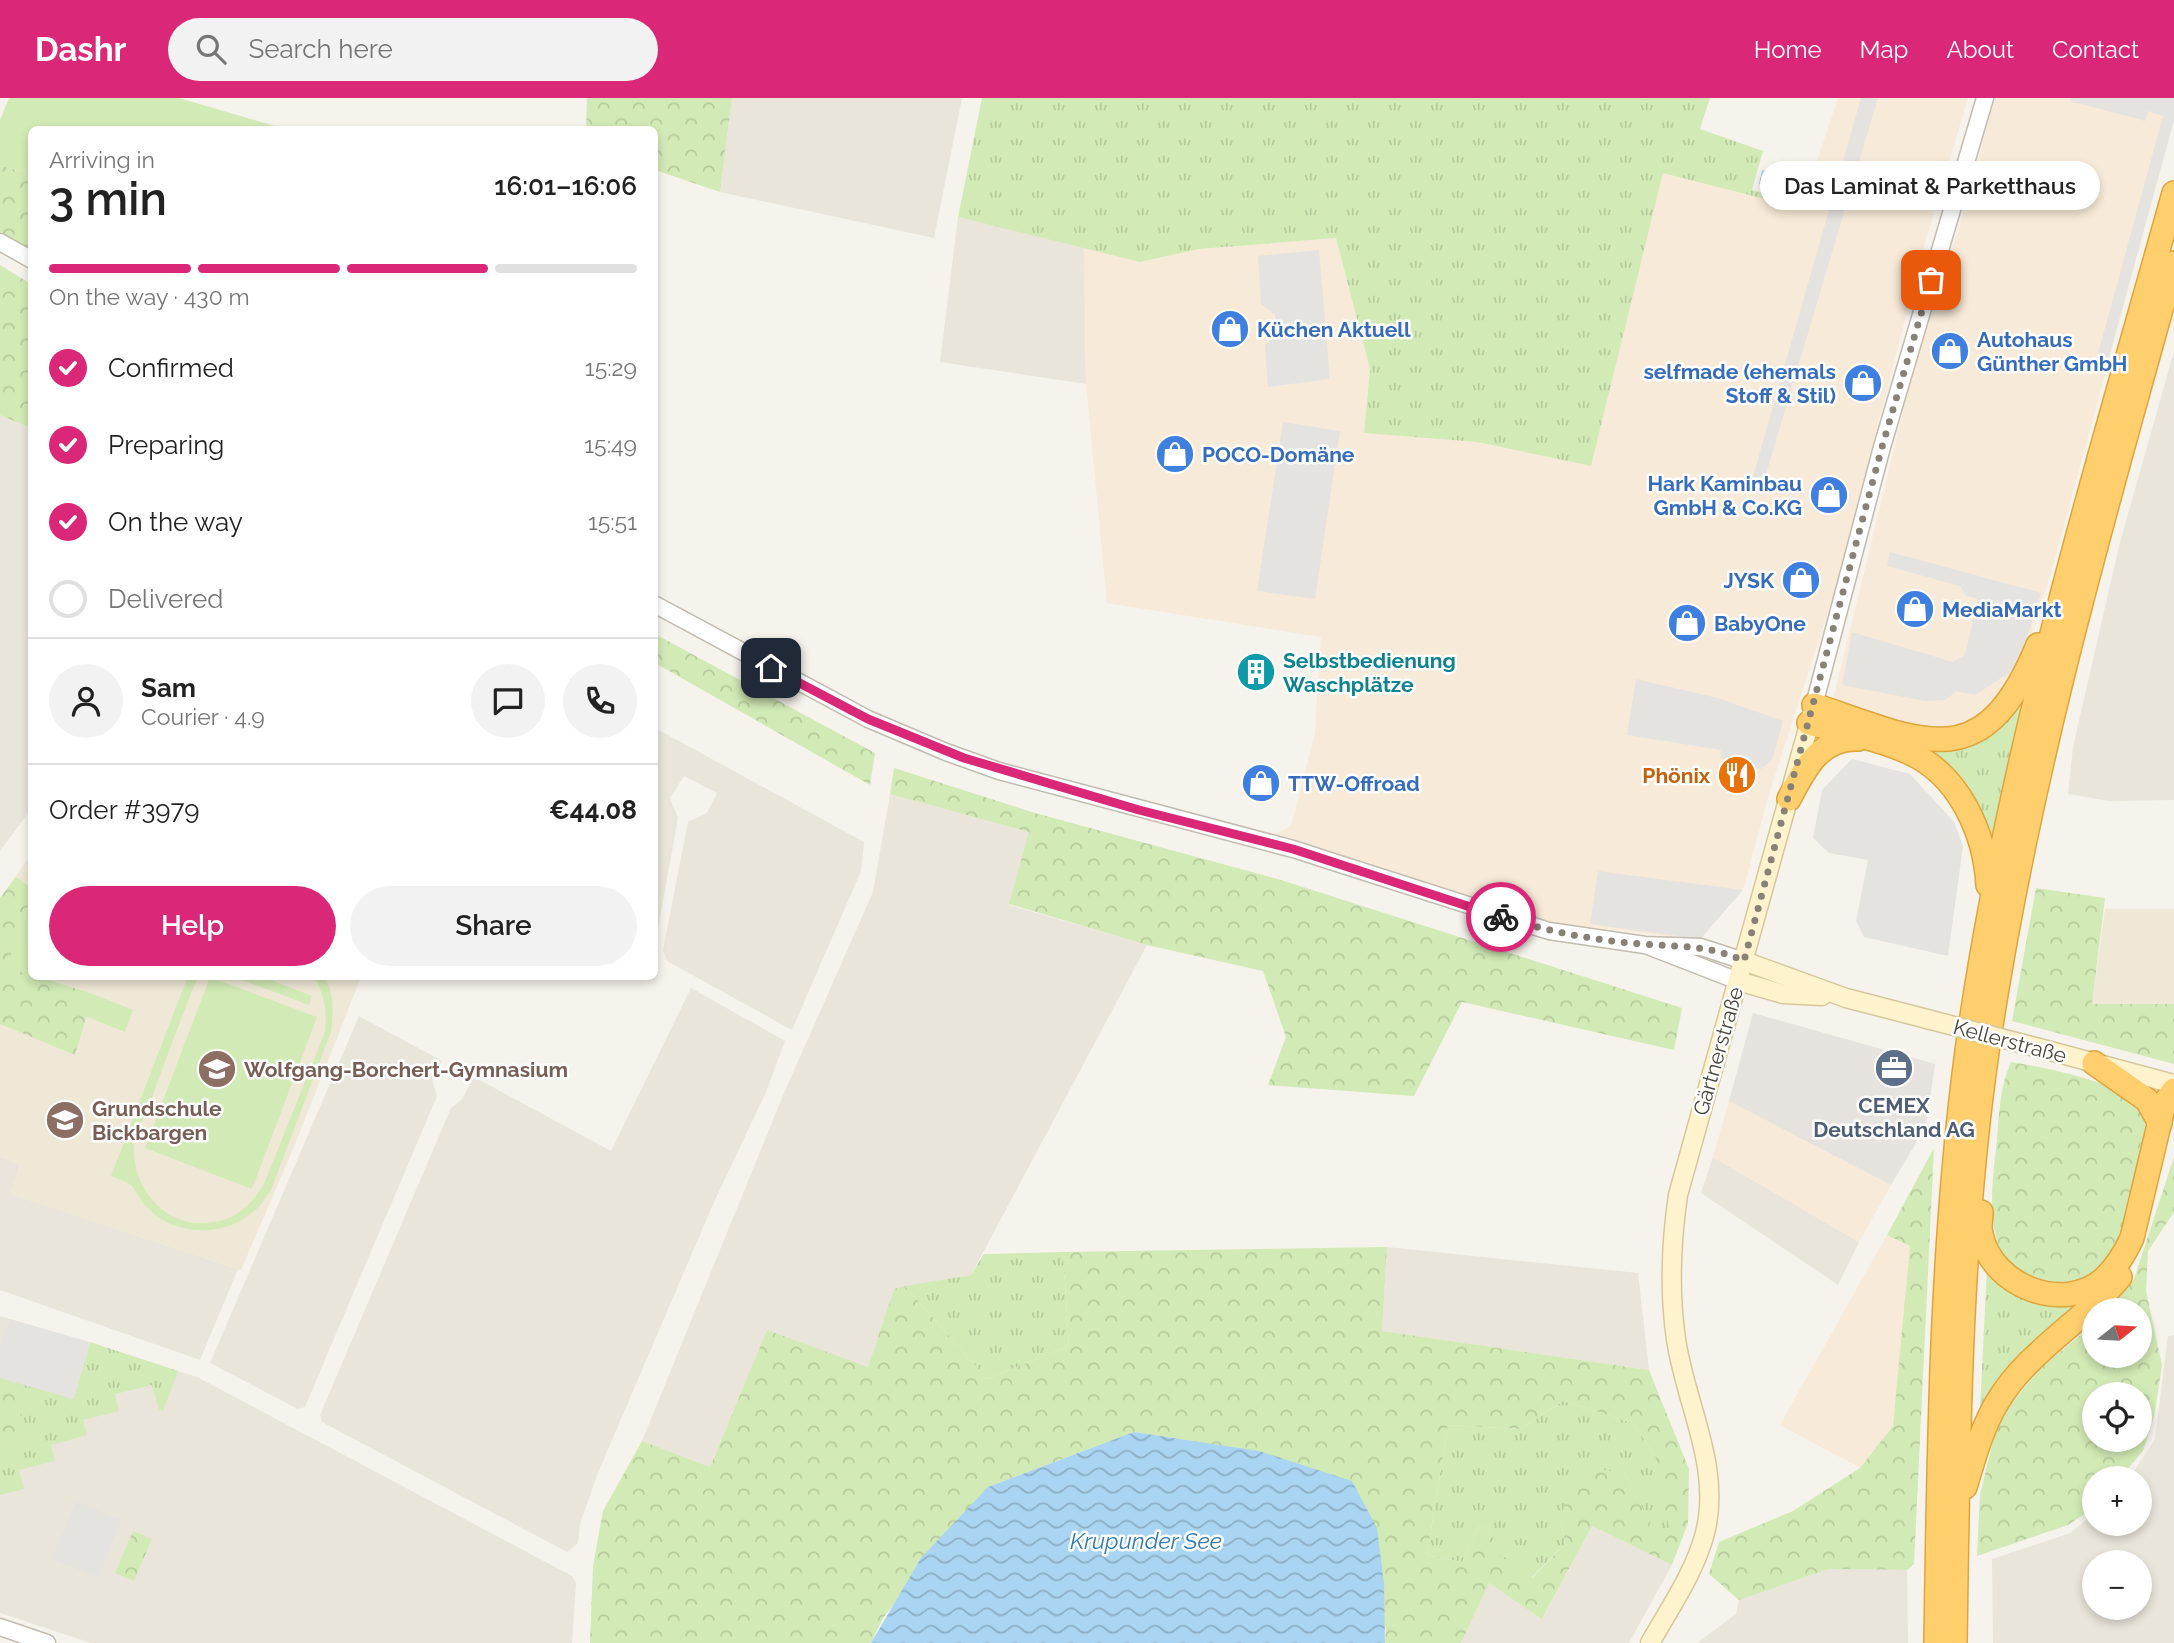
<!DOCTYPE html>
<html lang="en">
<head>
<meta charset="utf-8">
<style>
  :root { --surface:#fff; --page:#f2f2f2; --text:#222; --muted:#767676; --line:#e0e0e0; --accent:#db2777 }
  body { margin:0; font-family:Raleway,sans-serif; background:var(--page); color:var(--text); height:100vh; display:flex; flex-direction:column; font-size:26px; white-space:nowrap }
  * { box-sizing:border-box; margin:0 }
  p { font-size:23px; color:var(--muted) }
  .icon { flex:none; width:38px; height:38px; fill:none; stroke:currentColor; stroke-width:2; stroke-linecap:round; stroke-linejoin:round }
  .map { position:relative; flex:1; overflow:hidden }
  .sheet { position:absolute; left:28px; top:28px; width:630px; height:854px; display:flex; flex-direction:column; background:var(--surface); border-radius:10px; box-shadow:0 4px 10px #0003 }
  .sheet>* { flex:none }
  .needle { width:46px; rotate:72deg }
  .tools { position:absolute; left:2082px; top:1200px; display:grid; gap:14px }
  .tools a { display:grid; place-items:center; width:70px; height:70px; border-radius:50%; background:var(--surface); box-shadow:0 4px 10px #0003; font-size:35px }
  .pin { position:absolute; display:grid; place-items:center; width:60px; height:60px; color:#fff; margin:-30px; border-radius:14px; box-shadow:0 4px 10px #0006 }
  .courier { position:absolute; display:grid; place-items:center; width:70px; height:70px; margin:-35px; border:5px solid #db2777; border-radius:50%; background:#fff; color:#222; box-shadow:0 2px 9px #0007 }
  .bubble { position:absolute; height:49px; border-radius:24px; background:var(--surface); box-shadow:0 4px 10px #0003; font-size:23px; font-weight:600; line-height:49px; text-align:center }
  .overview em { font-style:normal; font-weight:600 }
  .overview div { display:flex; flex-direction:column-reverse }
  .overview { display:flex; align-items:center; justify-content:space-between; height:119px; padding:0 21px }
  h1 { font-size:46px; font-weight:600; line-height:52px }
  .bar { display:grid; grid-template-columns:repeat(4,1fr); gap:10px 7px; align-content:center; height:84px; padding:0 21px }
  .bar i { height:9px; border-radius:5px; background:var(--line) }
  .bar .on { background:var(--accent) }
  .bar p { grid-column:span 4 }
  .line { display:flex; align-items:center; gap:18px; padding:0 21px; border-top:2px solid var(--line) }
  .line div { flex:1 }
  .round { display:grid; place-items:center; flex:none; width:74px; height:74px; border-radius:37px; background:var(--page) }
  ol { padding:0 21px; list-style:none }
  li { display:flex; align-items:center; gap:21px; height:77px }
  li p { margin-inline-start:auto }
  li .icon { padding:7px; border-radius:50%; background:var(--accent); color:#fff; stroke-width:4 }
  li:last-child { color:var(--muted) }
  li i { width:38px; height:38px; border:4px solid var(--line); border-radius:50% }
  .button { display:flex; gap:14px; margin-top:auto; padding:14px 21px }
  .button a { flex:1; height:80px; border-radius:42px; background:var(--accent); color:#fff; font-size:28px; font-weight:600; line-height:80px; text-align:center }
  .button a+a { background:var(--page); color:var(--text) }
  header { display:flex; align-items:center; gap:42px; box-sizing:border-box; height:98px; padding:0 35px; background:var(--accent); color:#fff }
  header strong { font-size:33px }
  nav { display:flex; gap:38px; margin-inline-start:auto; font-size:24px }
  .search { width:490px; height:63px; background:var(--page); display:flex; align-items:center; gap:18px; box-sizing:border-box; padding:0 24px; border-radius:38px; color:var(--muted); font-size:26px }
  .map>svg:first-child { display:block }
</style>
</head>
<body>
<header>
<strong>Dashr</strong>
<div class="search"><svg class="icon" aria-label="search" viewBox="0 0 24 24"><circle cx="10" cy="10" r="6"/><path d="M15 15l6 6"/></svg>Search here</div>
<nav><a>Home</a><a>Map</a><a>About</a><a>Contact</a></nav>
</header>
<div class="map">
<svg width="2174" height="1545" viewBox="0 0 2174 1545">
  <defs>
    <pattern id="grass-tufts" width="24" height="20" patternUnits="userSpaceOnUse" patternTransform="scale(1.75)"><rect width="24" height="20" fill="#d2eab5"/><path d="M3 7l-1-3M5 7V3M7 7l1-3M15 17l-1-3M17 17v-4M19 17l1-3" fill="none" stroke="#b6ca9c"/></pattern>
    <pattern id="forest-crowns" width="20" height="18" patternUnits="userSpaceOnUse" patternTransform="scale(1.75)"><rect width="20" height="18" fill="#d2eab5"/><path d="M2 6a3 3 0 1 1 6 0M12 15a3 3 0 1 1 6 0" fill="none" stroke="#b6ca9c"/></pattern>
    <pattern id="water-waves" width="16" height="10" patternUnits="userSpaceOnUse" patternTransform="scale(1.75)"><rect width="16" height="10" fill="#a9d4f2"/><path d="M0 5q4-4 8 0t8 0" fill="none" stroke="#8caec5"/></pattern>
  </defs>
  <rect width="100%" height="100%" fill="#f6f3ec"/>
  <!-- residential -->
  <g fill="#eae5da" fill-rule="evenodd">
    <path d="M732,0H962L934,140L720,94Z"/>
    <path d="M958,119L1084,149L1086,286L940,264Z"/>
    <path d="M2174,253V702L2109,703L2068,696L2073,649L2119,448Z"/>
    <path d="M0,317L32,330L31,711L0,753Z"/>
    <path d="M655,630L864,744L861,773L792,932L667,863L663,852L688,724L707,715L717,695L684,678L670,700L678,720L655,847Z"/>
    <path d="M890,696L1030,734L1009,807L1147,847L971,1177L894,1191L868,1269L767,1233L710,1369L642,1343L784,995L873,794Z"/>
    <path d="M691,890L785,943L766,994L714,1104L597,1377L580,1426L578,1445L567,1454L322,1324L320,1317L451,1010L462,1001L474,979L611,1053Z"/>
    <path d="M359,918L442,963L432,982L437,998L305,1309L298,1311L210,1265Z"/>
    <path d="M0,1059L20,1066L11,1096L238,1171L200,1262L0,1192Z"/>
    <path d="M1713,1059L1859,1144L1838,1187L1701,1095Z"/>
    <path d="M1387,1149L1638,1175L1649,1272L1382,1233Z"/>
    <path d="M0,1218L197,1279L572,1478L576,1485L572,1545H91L0,1515Z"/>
    <path d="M2174,1237V1545H1993L1992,1461L2070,1435L2095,1415V1426H2140V1381H2129L2155,1341L2168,1238ZM2095,1465H2140V1510H2095Z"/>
    <path d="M1592,1428L1672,1467L1629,1545H1461L1489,1485L1543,1520Z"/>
    <path d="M1829,1471L1907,1472L1908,1545H1697L1736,1516L1739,1502Z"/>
  </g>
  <!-- commercial -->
  <g fill="#f7ead8">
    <path d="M1838,0H1968L1925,145L1834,496L1769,696L1744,789L1700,842L1549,824L1276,736L1291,728L1315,635L1321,539L1107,505L1086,286L1084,149L1140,164L1199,151L1336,140L1370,271L1364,335L1477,344L1591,368L1663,74L1765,101L1780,99L1804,102Z"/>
    <path d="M1995,0H2174V22L2050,479L2023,562L1996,607L1960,630L1906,631L1833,602L1921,241L1959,131Z"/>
    <path d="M1729,1003L1891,1087L1859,1144L1713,1059Z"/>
    <path d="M1887,1137L1910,1147L1904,1240L1893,1328L1860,1370L1780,1327Z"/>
  </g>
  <!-- industrial -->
  <path fill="#e6e2dd" d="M1753,915L1935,966L1926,1028L1891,1087L1729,1003Z"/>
  <!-- education -->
  <g fill="#efe8d6">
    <path d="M31,757L32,878L361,879L294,1049L241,1172L10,1096L20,1067L0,1059V800Z"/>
    <path d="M2105,811H2174V906H2092Z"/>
  </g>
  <!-- grass -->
  <g fill="url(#grass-tufts)">
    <path d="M982,0H1710L1700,31L1763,53L1752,92L1780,99L1765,101L1663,75L1591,368L1477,344L1364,335L1370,271L1336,140L1199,151L1140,164L958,119Z"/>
    <path d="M2023,600L1991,744L1902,644L1935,648Z"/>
    <path d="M1063,1154L1069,1248L987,1281L905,1188L971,1177L984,1156Z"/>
    <path d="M1987,1170L2088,1200C2051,1232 2000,1265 1980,1312Z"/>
    <path d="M90,1244L178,1273L163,1313L159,1312L152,1287L115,1296L119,1313L83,1322L87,1337L51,1347L55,1363L19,1372L24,1391L0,1397V1349L28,1342L14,1287L0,1291V1280L74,1301Z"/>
    <path d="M1563,1303L1633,1325L1655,1358L1670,1430L1654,1433L1624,1374L1561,1423L1565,1446L1531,1480L1496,1456L1491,1434L1480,1427L1462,1464L1427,1457L1448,1327L1521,1331Z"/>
  </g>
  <!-- forest -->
  <g fill="url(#forest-crowns)" fill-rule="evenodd">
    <path d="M587,0H732L720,94L655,72L654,32L586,31Z"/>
    <path d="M0,68L31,75V152L0,134Z"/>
    <path d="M0,167L31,186V330L0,317Z"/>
    <path d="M655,536L875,655L870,687L655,565Z"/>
    <path d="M894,670L1035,715L1281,782L1682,910L1674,952L1462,904L1414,998L1268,987L1286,939L1263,873L1147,847L1009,806L1029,734L890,696Z"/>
    <path d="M16,779L31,790V800L7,869L93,896L75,957L0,926V800Z"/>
    <path d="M2036,790L2105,800L2092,906H2174V966L2012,923Z"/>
    <path d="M2011,964C2042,969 2113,982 2135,1004C2143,1012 2145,1024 2147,1034C2138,1070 2133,1126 2112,1156C2098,1175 2080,1184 2057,1184C1977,1185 1991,1094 1997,1042C1999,1016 2000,988 2011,964Z"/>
    <path d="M1934,1050L1914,1466L1907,1472L1829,1471L1739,1502L1709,1476L1719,1444L1793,1413L1860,1370L1893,1328L1910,1148L1887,1137Z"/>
    <path d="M2174,1059V1114L2148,1153L2146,1193L2162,1267L2154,1319L2143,1353L2119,1381H2095V1409L2068,1427L1977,1458L1980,1396L1999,1320L2042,1269L2095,1225V1258H2140V1213H2108L2134,1181ZM2095,1297H2140V1342H2095Z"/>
    <path d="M1387,1149L1382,1233L1649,1272L1689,1371L1688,1425L1672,1467L1592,1428L1542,1521L1489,1485L1461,1545H1385L1386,1530L1186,1342L1134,1334L988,1389L883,1520L871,1545H590L593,1468L603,1413L642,1343L710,1369L767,1232L868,1269L894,1191L905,1188L987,1281L1069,1248L1063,1154ZM1563,1303L1633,1325L1655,1358L1669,1430L1654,1432L1624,1374L1590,1371L1568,1385L1561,1423L1565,1446L1532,1480L1497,1456L1491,1434L1480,1427L1462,1464L1427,1457L1448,1327L1521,1331Z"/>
    <path d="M14,1287L28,1342L0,1349V1291Z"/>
    <path d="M133,1433L152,1441L134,1483L115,1475Z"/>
  </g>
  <!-- pitch -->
  <g fill="#d2eab5">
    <path d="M9,0H179L285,31L32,32L31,75L0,68V22Z"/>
    <path d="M31,800L32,878H31L7,869Z"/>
    <path d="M188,878L198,879C181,919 166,962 150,1004C145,1017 135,1035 134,1049C132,1086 161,1125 200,1125C231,1125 248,1112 264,1086L325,934C327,912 325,898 314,879H324C335,895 333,915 331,934L271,1092C266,1099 261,1108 254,1113C225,1140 173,1139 146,1108C128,1087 141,1089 111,1078Z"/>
    <path d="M210,879L317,919L252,1091L145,1050Z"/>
    <path d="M234,879H263L312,898L309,907Z"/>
    <path d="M93,896L133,912L125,934L85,918Z"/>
  </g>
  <!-- parking -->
  <g fill="#e5e3e0">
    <path d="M1861,0H1878L1761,393L1750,389Z"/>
    <path d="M2071,0H2174V22L2107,266L2096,263L2163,18L2148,13L2145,23L2070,3Z"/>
    <path d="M1319,152L1330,281L1268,289L1265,247L1276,238L1275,217L1261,206L1258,158Z"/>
    <path d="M1283,324L1340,333L1315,501L1257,493Z"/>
    <path d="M1890,454L2041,495L2018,569L1975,597L1957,593L1945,602L1925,603L1842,587L1852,534L1953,564L1965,557L1978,501L1966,498L1960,488L1887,468Z"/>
    <path d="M1636,581L1718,600L1783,623L1772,662L1761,671L1743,668V663L1720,660L1721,652L1627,637Z"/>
    <path d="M1852,661L1910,676L1954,724L1963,748L1948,858L1864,839L1856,823L1868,762L1829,755L1813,740L1822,692Z"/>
    <path d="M1598,773L1743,792L1700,841L1590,826Z"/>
    <path d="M10,1221L90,1244L74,1301L0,1280V1252Z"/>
    <path d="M76,1403L121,1422L98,1480L52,1461Z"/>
  </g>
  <!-- water -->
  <g fill="url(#water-waves)">
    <path d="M1762,72L1801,80L1798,94L1759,86Z"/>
    <path d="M1134,1334L1259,1353L1352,1383L1377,1430L1384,1486L1385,1545H871L921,1460L988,1389Z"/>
  </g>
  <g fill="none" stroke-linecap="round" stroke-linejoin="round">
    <!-- tertiary casing -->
    <g stroke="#c2bbae" stroke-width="19">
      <g id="tertiary">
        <path d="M0,144L32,162"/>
        <path d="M654,506L868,621L946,654L999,673L1293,751L1549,833L1645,847L1701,849L1744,863"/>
        <path d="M1814,607L1882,349L1985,0"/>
        <path d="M1648,848L1738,883"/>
        <path d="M0,1529L47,1545"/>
      </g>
    </g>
    <!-- secondary casing -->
    <g stroke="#d6c79b" stroke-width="21">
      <g id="secondary">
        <path d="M1744,863L1846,900L1927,921"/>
        <path d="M1738,883L1783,896L1822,898"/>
        <path d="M2039,950L2174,986"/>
        <path d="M1650,1545C1669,1511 1695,1474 1705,1435C1722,1369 1685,1305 1676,1241C1669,1193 1671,1145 1678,1097L1812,616"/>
      </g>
    </g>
    <!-- motorway casing -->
    <g stroke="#e0a43c" stroke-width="26">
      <g id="motorway">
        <path d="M1814,607C1924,644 1983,681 2038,547"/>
        <path d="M1809,625C1842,634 1877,640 1908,654C1959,676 1985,735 1988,787"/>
        <path d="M1789,701C1804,672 1820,639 1858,641"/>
        <path d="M2094,965L2147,1002L2160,1025"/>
        <path d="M1981,1114C1981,1121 1979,1129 1981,1136C1991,1188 2064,1217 2105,1180C2117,1168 2125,1155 2132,1140L2164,1006L2174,992"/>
        <path d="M1965,1389C1974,1360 1982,1329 1998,1303C2028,1253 2083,1224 2120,1179"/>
        <path d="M1936,1545C1939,1348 1941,1149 1967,953C2007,661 2095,378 2174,95"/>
        <path d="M1955,1545C1958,1348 1959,1149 1987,954C2026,685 2101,426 2174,165"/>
      </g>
    </g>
    <!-- tertiary -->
    <use href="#tertiary" stroke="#fff" stroke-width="16"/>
    <!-- secondary -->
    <use href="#secondary" stroke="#fff3cd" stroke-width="18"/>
    <!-- motorway -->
    <use href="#motorway" stroke="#ffcf6e" stroke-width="23"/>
    <!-- secondary-bridge casing -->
    <g stroke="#d6c79b" stroke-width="21" stroke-linecap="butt">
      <path id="secondary-bridge" d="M1927,921L2039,950"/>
    </g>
    <!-- secondary-bridge -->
    <use href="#secondary-bridge" stroke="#fff3cd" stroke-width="18"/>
  </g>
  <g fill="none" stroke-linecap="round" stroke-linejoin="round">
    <!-- done -->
    <path stroke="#878178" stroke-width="7" stroke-dasharray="0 12.6" d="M1501,819C1548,833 1595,843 1644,846C1680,849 1710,847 1744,863L1882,349L1931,182"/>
    <!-- route -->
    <path stroke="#db2777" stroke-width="9" d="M771,570L868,621L964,660L1139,712L1293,751L1501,819"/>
  </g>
  <!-- icons -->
  <defs>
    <g id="shop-disc" transform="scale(2.0125)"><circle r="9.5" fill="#3f7fe0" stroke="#fff"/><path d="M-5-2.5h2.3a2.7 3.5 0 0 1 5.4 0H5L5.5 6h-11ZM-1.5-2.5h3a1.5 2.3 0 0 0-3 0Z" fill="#fff"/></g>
    <g id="building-disc" transform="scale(2.0125)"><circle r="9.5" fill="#0f9aa8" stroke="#fff"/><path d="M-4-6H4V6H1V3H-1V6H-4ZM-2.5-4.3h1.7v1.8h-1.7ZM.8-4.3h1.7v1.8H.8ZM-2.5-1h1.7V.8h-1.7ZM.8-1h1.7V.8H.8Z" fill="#fff"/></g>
    <g id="restaurant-disc" transform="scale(2.0125)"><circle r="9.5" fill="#e8710a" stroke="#fff"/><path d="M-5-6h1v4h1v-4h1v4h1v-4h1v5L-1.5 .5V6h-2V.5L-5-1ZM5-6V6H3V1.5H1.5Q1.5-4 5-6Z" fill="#fff"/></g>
    <g id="office-disc" transform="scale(2.0125)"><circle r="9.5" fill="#5c6f8a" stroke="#fff"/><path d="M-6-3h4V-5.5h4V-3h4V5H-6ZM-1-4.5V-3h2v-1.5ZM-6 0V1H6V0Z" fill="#fff"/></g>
    <g id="school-disc" transform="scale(2.0125)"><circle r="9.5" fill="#8d6e63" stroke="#fff"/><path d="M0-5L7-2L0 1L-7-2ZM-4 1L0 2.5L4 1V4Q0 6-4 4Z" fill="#fff"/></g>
  </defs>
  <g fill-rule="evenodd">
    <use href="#shop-disc" x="1230" y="231"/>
    <use href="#shop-disc" x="1950" y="253"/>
    <use href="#shop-disc" x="1863" y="285"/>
    <use href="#shop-disc" x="1175" y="356"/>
    <use href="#shop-disc" x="1829" y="397"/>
    <use href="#shop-disc" x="1801" y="482"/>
    <use href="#shop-disc" x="1915" y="511"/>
    <use href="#shop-disc" x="1687" y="525"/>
    <use href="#building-disc" x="1256" y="574"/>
    <use href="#restaurant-disc" x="1737" y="677"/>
    <use href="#shop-disc" x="1261" y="685"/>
    <use href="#office-disc" x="1894" y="970"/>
    <use href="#school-disc" x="217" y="971"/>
    <use href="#school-disc" x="65" y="1022"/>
  </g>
  <g text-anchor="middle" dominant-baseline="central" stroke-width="5" stroke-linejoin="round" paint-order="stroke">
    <!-- shop labels -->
    <g font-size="21" font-weight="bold" fill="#366cbe" stroke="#fff" text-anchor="start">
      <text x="1257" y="231">Küchen Aktuell</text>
      <text x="1977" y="241">Autohaus<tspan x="1977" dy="24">Günther GmbH</tspan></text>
      <text x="1836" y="273" text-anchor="end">selfmade (ehemals<tspan x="1836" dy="24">Stoff &amp; Stil)</tspan></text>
      <text x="1202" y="356">POCO-Domäne</text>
      <text x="1802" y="385" text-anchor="end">Hark Kaminbau<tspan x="1802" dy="24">GmbH &amp; Co.KG</tspan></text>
      <text x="1774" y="482" text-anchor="end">JYSK</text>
      <text x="1942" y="511">MediaMarkt</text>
      <text x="1714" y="525">BabyOne</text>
      <text x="1288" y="685">TTW-Offroad</text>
    </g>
    <!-- culture labels -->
    <g font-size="21" font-weight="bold" fill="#0d838f" stroke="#fff" text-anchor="start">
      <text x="1283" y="562">Selbstbedienung<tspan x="1283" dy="24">Waschplätze</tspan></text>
    </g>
    <!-- food labels -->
    <g font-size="21" font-weight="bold" fill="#c56008" stroke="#fff" text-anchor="end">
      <text x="1710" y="677">Phönix</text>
    </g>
    <!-- street labels -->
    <g font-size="21" fill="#4b4439" stroke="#fff">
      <text transform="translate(2010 943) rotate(15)">Kellerstraße</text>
      <text transform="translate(1718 953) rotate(-74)">Gärtnerstraße</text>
    </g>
    <!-- education labels -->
    <g font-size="21" font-weight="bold" fill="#785e54" stroke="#fff" text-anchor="start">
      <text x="244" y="971">Wolfgang-Borchert-Gymnasium</text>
      <text x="92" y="1010">Grundschule<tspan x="92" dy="24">Bickbargen</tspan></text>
    </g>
    <!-- service labels -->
    <g font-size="21" font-weight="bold" fill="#4e5e75" stroke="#fff">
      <text x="1894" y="1007">CEMEX<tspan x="1894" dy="24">Deutschland AG</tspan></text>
    </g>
    <!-- water labels -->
    <g font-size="23" font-style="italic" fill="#2e7ab2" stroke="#fff">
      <text x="1146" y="1442">Krupunder See</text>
    </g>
  </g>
</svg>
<div class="tools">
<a><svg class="needle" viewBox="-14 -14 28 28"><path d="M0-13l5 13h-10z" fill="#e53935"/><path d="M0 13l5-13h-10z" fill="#767676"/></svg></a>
<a><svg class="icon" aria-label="locate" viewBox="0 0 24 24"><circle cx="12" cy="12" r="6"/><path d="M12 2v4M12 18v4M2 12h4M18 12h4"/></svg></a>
<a>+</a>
<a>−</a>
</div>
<div class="pin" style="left:1931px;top:182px;background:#ea580c"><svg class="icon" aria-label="bag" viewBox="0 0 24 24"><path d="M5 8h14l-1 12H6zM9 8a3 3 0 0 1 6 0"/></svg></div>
<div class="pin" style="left:771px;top:570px;background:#1f2937"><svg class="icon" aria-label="home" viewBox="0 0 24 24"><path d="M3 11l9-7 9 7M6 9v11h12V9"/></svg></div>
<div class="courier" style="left:1501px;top:819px"><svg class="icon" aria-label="bike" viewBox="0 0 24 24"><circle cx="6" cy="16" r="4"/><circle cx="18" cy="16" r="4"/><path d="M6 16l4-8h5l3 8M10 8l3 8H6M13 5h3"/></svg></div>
<div class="bubble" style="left:1760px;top:63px;width:340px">Das Laminat &amp; Parketthaus</div>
<section class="sheet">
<div class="overview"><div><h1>3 min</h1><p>Arriving in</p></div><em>16:01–16:06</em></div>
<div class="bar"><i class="on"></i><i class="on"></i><i class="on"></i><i></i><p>On the way · 430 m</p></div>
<ol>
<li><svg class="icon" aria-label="check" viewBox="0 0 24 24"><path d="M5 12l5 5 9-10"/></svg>Confirmed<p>15:29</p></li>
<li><svg class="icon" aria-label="check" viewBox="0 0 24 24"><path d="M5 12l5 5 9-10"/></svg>Preparing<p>15:49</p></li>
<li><svg class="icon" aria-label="check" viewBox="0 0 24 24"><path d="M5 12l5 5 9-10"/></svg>On the way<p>15:51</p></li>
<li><i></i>Delivered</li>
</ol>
<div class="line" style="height:126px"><a class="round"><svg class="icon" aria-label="person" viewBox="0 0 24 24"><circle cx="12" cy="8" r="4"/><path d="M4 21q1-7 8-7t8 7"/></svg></a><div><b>Sam</b><p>Courier · 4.9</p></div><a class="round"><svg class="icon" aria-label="chat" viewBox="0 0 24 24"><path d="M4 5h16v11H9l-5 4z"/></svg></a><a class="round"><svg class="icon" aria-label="phone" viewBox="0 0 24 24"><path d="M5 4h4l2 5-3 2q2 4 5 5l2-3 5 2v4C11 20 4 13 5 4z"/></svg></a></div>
<div class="line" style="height:91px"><div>Order #3979</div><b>€44.08</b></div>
<div class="button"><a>Help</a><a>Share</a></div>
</section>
</div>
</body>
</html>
